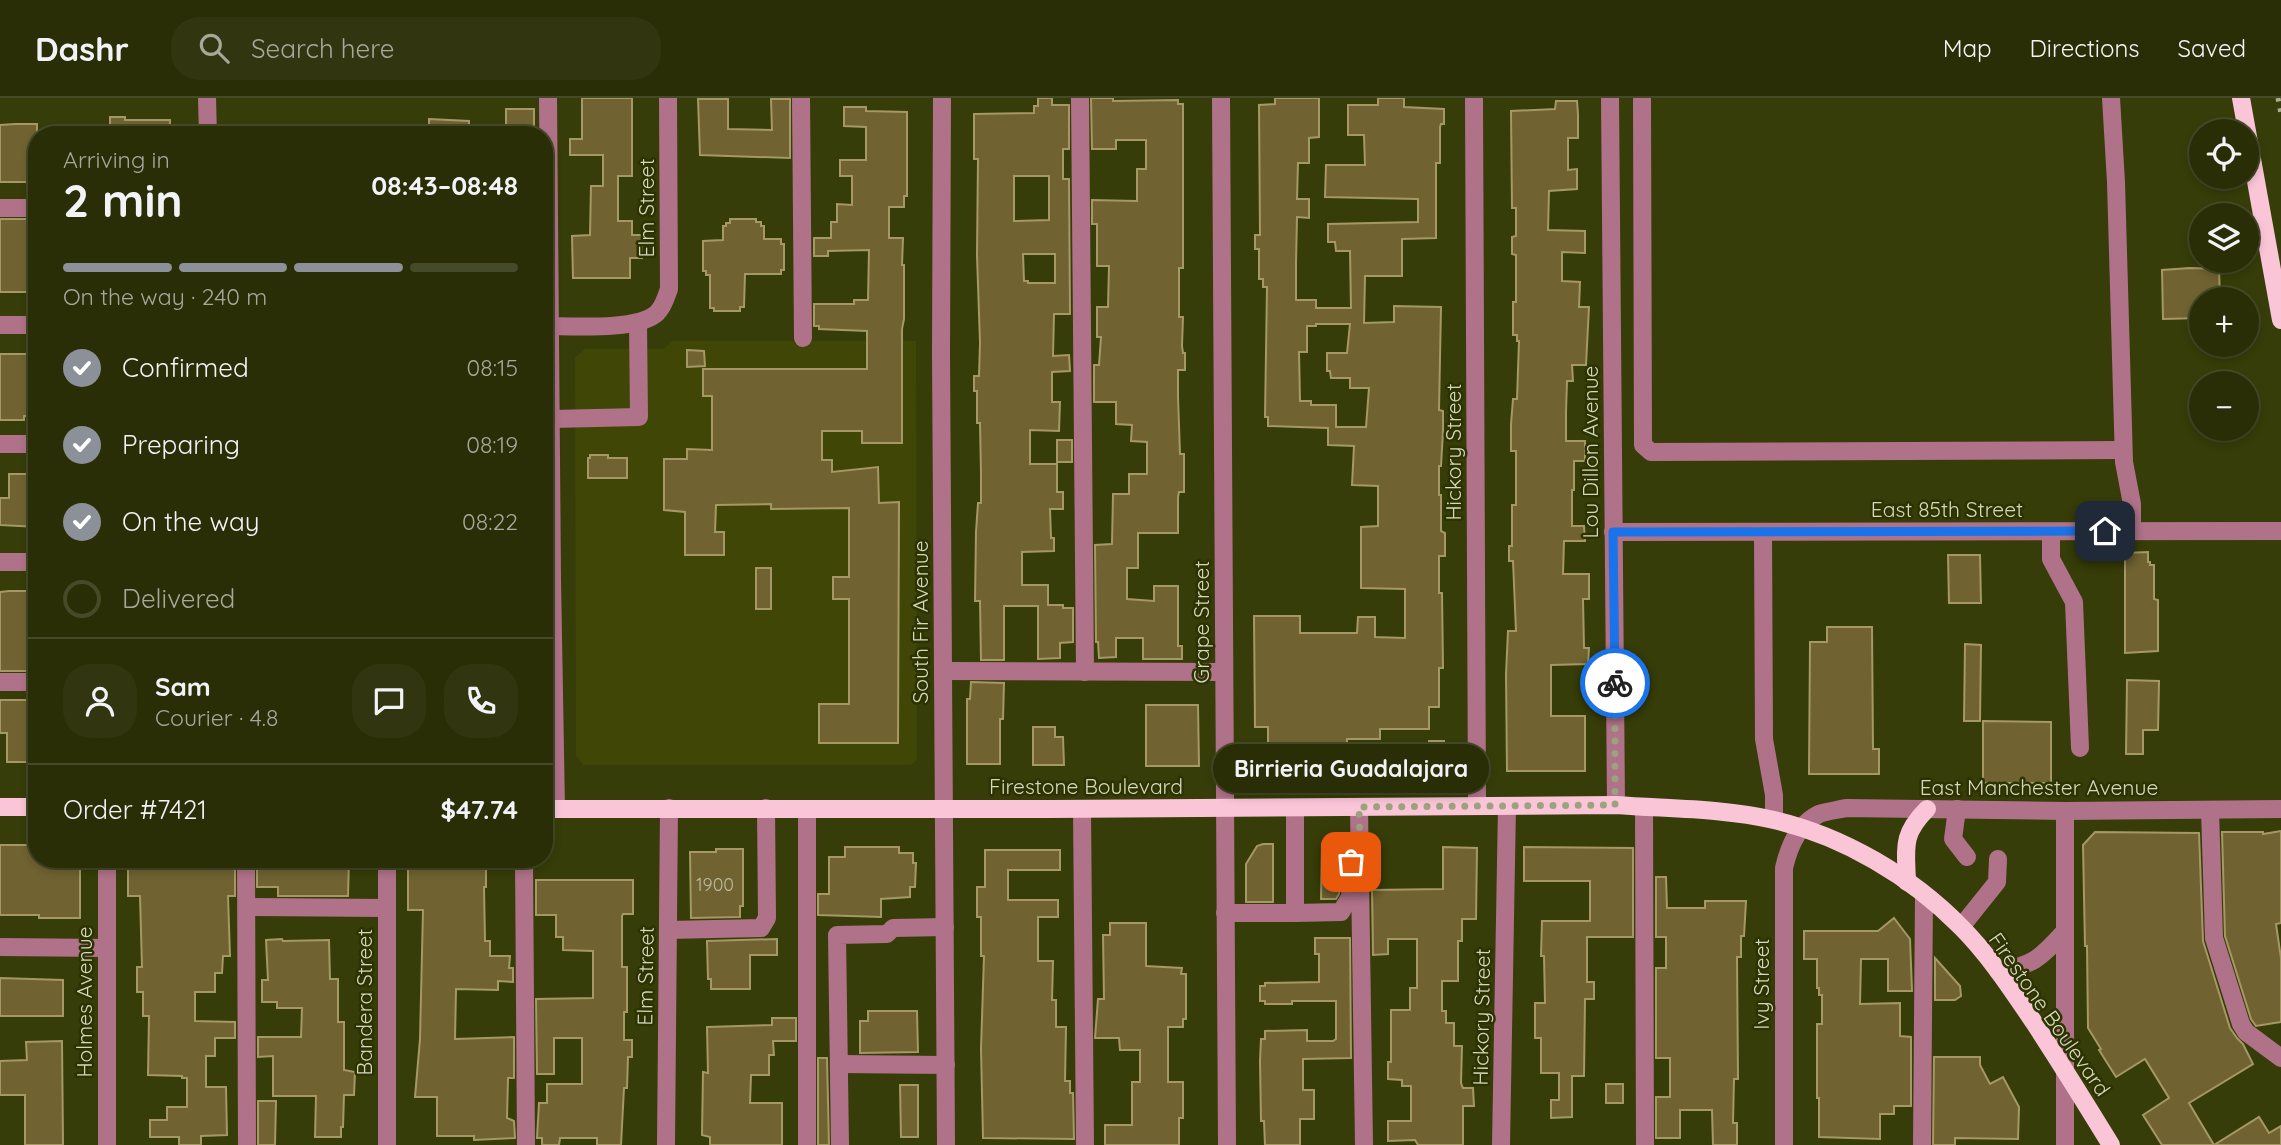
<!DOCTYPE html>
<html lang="en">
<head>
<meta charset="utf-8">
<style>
  :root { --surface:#292e06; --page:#313610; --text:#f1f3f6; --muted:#a5a89b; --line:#454a28; --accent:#8c9099 }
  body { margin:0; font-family:Quicksand,sans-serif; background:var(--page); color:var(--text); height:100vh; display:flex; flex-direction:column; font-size:26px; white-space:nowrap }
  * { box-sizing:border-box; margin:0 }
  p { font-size:23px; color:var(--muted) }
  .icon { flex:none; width:38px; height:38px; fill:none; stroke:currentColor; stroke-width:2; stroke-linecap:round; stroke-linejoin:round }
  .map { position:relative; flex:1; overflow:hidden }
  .sheet { position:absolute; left:28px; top:28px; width:525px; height:742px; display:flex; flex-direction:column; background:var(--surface); border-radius:28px; box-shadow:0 4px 10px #0003,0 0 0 2px var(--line) }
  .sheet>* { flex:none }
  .controls { position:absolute; left:2189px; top:21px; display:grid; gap:14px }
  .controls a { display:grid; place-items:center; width:70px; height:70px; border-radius:50%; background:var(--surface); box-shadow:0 4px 10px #0003,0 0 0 2px var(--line); font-size:35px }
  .pin { position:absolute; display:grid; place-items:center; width:60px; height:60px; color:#fff; margin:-30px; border-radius:14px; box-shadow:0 4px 10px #0006 }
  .courier { position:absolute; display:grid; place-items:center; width:70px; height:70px; margin:-35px; border:5px solid #1a73e8; border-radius:50%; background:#fff; color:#222; box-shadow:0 2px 9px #0007 }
  .bubble { position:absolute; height:49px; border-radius:24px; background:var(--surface); box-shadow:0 4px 10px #0003,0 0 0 2px var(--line); font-size:23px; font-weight:800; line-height:49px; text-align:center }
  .headline em { font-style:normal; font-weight:800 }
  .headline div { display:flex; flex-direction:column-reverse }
  .headline { display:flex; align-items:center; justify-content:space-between; height:119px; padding:0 35px }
  h1 { font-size:46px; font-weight:800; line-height:52px }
  .bar { display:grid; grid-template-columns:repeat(4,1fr); gap:10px 7px; align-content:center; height:84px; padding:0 35px }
  .bar i { height:9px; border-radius:5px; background:var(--line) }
  .bar .selected { background:var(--accent) }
  .bar p { grid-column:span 4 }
  .line { display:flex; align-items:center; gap:18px; padding:0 35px; border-top:2px solid var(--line) }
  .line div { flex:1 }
  .round { display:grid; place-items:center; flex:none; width:74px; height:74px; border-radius:28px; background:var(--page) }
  ol { padding:0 35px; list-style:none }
  li { display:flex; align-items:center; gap:21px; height:77px }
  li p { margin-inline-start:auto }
  li .icon { padding:7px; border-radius:50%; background:var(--accent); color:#fff; stroke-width:4 }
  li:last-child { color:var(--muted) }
  li i { width:38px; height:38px; border:4px solid var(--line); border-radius:50% }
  header { display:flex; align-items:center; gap:42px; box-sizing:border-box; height:98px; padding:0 35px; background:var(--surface); border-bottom:2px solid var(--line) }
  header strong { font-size:33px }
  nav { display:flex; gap:38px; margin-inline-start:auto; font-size:24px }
  .search { width:490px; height:63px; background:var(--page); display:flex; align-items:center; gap:18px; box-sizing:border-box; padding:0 24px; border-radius:28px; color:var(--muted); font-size:26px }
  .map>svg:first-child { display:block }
</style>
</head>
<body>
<header>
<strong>Dashr</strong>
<div class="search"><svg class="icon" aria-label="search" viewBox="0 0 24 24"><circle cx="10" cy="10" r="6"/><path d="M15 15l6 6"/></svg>Search here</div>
<nav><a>Map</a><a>Directions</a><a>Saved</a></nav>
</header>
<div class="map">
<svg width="2281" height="1047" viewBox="0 0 2281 1047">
  <rect width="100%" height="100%" fill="#373d08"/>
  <!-- built -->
  <path fill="#404606" d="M672,243H916L917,662L911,667H583L576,658L575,260L585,251H664Z"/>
  <!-- building -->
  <g fill="#706331" stroke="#a59864" stroke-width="2" fill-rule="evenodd">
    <path d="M582,0H632V78H618V123H632V137H642V160H630V180H573L572,138L590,137L591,88H603V57H570V41H582Z"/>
    <path d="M1038,0H1052V7H1069V51H1063V81H1069L1070,216H1054L1053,258L1069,257L1070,273L1052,274V304H1060L1059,333L1030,332V366H1057V394H1063V411H1050L1051,440H1054V453L1022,454V487H1048V507H1063V510H1073V544L1060,545V560L1038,561V508H1004V562H981L980,503H975L976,434L978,405H981V376L980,325H977V293H974V278H979L980,245L977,157L978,61H974V16L1034,15V8H1038ZM1014,78H1049V122L1014,123ZM1023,156H1055V185H1028V183H1024Z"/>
    <path d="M1091,0H1113V3L1178,2V6H1183V170H1179V219H1183L1182,248L1183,255H1185V272H1178V299L1180,356H1184V394H1179L1178,399V435H1138V470H1127V501L1154,503V488H1178V548H1182V561H1143V540H1116V559L1099,560L1098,544H1096L1095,447L1112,446L1113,396H1129V376H1147V344L1131,343L1132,327L1116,326V304H1094V267H1099L1101,239H1097V209H1108L1109,168H1097V126H1092V102L1137,103V71H1146V42H1116V51H1092Z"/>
    <path d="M1275,0H1319V39L1309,40V65H1298L1297,101H1309V120L1297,119L1296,165V202H1316V210H1351L1350,153H1336L1335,144H1328V126L1418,124V101L1325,99L1326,67H1365L1364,37H1348V7H1378V0H1404V9L1444,11V26H1441L1440,29V65H1436V140L1402,141V178H1365L1364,225L1394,224V208L1441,209L1439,312L1443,313V333L1441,368H1439V397H1441V433L1445,435V458H1439V495H1442L1443,570H1439V609H1429V631H1380V641H1347V656L1268,657V629H1255L1254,518H1300V535H1357L1358,519H1375V539L1405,540V491L1361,490V429L1378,428V388L1352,387L1354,348L1328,347V330L1268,328V319H1265L1267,189H1263V181H1259V151H1255V137H1260L1259,7L1275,6ZM1316,226H1350L1347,255H1327V273H1330L1331,280H1350V290H1369L1366,329H1336V307H1311V303H1300L1299,254H1307V228H1316Z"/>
    <path d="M698,1H728V31L772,32L771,1H790V60L700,57Z"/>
    <path d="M1556,3H1577L1578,16V40H1568V72L1577,71V91L1549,93L1548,132L1585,133V155L1562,154V183L1580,184L1579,209H1589L1586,267H1572L1573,283H1567L1566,314V343H1585V363H1574V392H1572V428H1584L1585,443H1564L1563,476H1589V501H1583L1584,550H1589L1588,566L1551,567V618H1585V673H1507L1506,576L1508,533H1516L1513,463H1509V448H1512V407H1516V353H1511V326L1513,301H1517L1519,243H1517V237H1513V204H1516V157L1512,156V139L1516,138V110H1512L1511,13L1555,11Z"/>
    <path d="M844,9H866V13L907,14V98H904V109H889V140H903L902,167H904V221L902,231V345H862V333H822V362H832V374L878,369L879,405L899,404L898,645H819V606H849V501H833V479H849V410L771,411V406L716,407L715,434H724V457H685V414L664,412V361H687V351L712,352V298H703V271H867V233L819,231V228H814V206H854V202H868L869,152L828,153V158H814V140H831V124H837V106L852,107V78H840V62H866V29L844,28Z"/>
    <rect x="506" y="11" width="28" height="26"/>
    <path d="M110,19H125V22H170V37H110Z"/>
    <path d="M429,21L469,23V37H429Z"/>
    <path d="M15,26H37V84H0V27Z"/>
    <path d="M0,121H33V131H37V194H0Z"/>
    <path d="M730,121H756V124H761V128H764V141H781V146H784V172H781V176H745L744,209H740V213H714V210H710V177H706V173H703V143L723,142V128H726V125H730Z"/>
    <path d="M2190,170L2219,171L2220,201H2202L2201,220L2163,221L2162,172Z"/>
    <path d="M687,252L704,253L705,268L687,269Z"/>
    <path d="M0,256H37V318H24V322H0Z"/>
    <rect x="1057" y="342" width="15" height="22"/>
    <path d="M590,357H608V360H627V380H588V360H590Z"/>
    <path d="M9,376H37V429L0,427V400H9Z"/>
    <path d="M2148,454V464H2150V467H2154V501L2158,502V553L2125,555V455Z"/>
    <path d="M1948,457H1980L1981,505H1949Z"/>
    <rect x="756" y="470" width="15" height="41"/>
    <path d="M9,493H37V557H28V573H0V494Z"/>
    <path d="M1827,529H1872L1873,651H1879V676H1809L1810,544H1827Z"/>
    <path d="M1965,546L1981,547L1980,623H1964Z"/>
    <path d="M2127,582L2159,583L2158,632H2143V656H2126Z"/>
    <path d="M971,584L1004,585L1003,621H1000V666H967V601H970Z"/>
    <path d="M0,602H37V664H7V635H0Z"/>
    <path d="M1146,607H1198L1199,668H1146Z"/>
    <path d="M1983,623L2051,624V685H1983Z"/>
    <path d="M1033,629H1055V639H1063L1064,667H1033Z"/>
    <path d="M1429,643H1444V667L1429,668Z"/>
    <path d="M2281,733V825L2276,826L2281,860V924L2256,928L2251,921L2225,838L2222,734H2263V736Z"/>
    <path d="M2095,734L2199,735L2203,843L2230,930L2237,940L2243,946L2253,966L2189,1005L2214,1047L2259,1019L2269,1035L2281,1028V1047H2162L2143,1017L2169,1000L2145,961L2116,979L2099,952L2101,951L2088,930L2087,848H2085L2083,747Z"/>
    <path d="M1263,746H1273V804H1246V766L1257,748Z"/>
    <path d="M1322,746H1346L1348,750L1349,770L1341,775L1339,796L1336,801H1321Z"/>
    <path d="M0,747H37V761H80V820H39V817H0Z"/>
    <path d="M845,749H899V755H913V765H916L915,789H910V799L881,801V819L818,817V796H829V759H845Z"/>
    <path d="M1443,749L1477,750L1476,821H1462V843H1458V883H1442V913H1446V925H1454V948H1462L1461,985L1463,990H1473L1474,1008H1463V1047H1418L1415,1042L1388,1043V1023H1411V988H1402V982L1388,981V964H1391V912H1410V890H1417V841H1388V856L1373,857L1372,792L1443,791Z"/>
    <path d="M1524,749L1633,750V839H1587V884H1594V901H1585L1584,978H1572V1019L1551,1020V1002H1559V975H1541V940H1535V905H1545L1544,858H1541L1542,823H1590V783H1524Z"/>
    <path d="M716,751H743V808H740V819L691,820L690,754H716Z"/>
    <path d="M985,752H1060V772H1008V802H1058V819H1038V863H1053L1052,902H1056V929H1066L1065,983H1070V995H1073L1074,1041L983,1040L981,951L984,858H981V819H977V789H985Z"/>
    <path d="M128,761H235V798H228L230,858H223L222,875H215V894H195V923L235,924V940H215V958H206V989H226L227,1037L201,1038V1047H179V1039H150V1022H167V1009H187V980H182V978L148,977L149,918H143V894H137V869H142L140,798H128Z"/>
    <path d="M257,761H349L348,798H278V789H257Z"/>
    <path d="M408,761H482V769H486V789H484L485,843H490V858H510L509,870H513V884L498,883V892L456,891L455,941L514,939V980H508L507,1020L514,1023L515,1040L474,1042V1038H437V999H415L420,941L423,812H408Z"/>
    <path d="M1656,779H1666L1667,810H1705V803H1746L1744,838H1741V859H1737L1738,981H1734L1733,1025H1737V1047H1713L1712,1012H1680V1040H1656V999H1670V960H1656V870H1666V839H1656Z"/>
    <path d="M536,782H633V816H623L622,818V869H627V914H624V942H632V959H628L627,990H624L621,1047H597V1040H560L559,1047H542V1040H537L539,1005H547V986H582V940H554V976H537L536,901L593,900V853L563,852V839H556V817H536Z"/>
    <path d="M1894,820L1910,841L1912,893H1888V861H1861L1860,906L1900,905V938L1911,939V1008H1894V1016H1880V1041L1819,1039V1000H1817V926H1822V897H1819V890H1817V861H1804V833H1878Z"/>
    <path d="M1110,825H1146V868L1182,870L1181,876H1186V921H1183V929H1168V984H1183V1020H1179V1047H1105V1027H1132V984H1140V952H1120L1119,940H1095L1098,901H1104L1103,837H1110Z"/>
    <path d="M1315,840H1350L1351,960L1303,961V992H1314V1021H1300V1047H1265L1264,1023H1261L1260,963L1261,941H1265V933L1307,932V943H1333L1336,941V903H1292V906H1265V903H1260V888H1265V885L1319,884V856H1315Z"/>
    <path d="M282,841L283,843L329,842L330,881H338V924H344V972L355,974L354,997H344L343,1029H341V1039H315L316,998H273V958L258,959V939H301L302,910H277V904H262V882H268L266,842Z"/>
    <path d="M777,841V857H750V891H711V881H708L707,843Z"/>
    <path d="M1935,860L1960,888L1961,898L1955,902H1935Z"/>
    <path d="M0,880L63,882V918H0Z"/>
    <path d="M868,913H917L918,954L860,955V923H868Z"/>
    <path d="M772,920H796V943H773L774,957H769V977H751L750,1005H782V1047H710V1039L702,1037L703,974L708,975L707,929L772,927Z"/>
    <path d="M62,943L63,1047H25V997H0V963L27,962L26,944Z"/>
    <path d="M1934,959H1980V967L1990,986L2003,979L2019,1009L2018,1041L1955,1040V1047H1933Z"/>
    <path d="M818,960H827L829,1047H818Z"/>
    <rect x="1606" y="986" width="17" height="19"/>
    <path d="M900,987H918V1039H901Z"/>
    <path d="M258,1003H276L275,1047H258Z"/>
  </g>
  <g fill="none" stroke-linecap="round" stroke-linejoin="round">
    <!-- minor -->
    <g stroke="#b07289" stroke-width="18">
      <path d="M207,0L208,37"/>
      <path d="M548,0L552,481L556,711"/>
      <path d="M801,0L803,240"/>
      <path d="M942,0L941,256L946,1047"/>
      <path d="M1080,0L1085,574"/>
      <path d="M1221,0L1227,1047"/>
      <path d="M1474,0L1477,708"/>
      <path d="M1610,0L1616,707"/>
      <path d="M1642,0L1643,347L1651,354L2123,352"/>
      <path d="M2111,0L2116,84L2124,364L2132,406V433"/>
      <path d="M0,110H37"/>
      <path d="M0,227H37"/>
      <path d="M544,228C571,228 638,233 657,215C664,208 666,199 669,191L668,0"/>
      <path d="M552,321L639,319L638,225"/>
      <path d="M0,346H37"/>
      <path d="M1613,434L2281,433"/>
      <path d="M1763,434L1764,641L1774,697V722"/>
      <path d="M2051,434V461L2074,504L2080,650"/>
      <path d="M0,464H37"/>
      <path d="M944,573L1223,574"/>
      <path d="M0,584H37"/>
      <path d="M1359,709L1364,1047"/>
      <path d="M1644,709L1645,1047"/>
      <path d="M1082,711L1085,1047"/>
      <path d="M1957,711L1953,741L1967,759"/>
      <path d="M2210,712L2214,840L2241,926L2246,934L2281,960"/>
      <path d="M107,761V1047"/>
      <path d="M246,761L247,1047"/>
      <path d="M524,761L526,1047"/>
      <path d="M247,809L387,810"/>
      <path d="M1225,815H1295V710"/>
      <path d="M1295,815L1341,814L1350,799L1351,781"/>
      <path d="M1961,829L1997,784L1998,761"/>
      <path d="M668,832L761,830L767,820L766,710"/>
      <path d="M0,849L107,850"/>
      <path d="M1998,873C2034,868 2041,859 2065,833"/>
      <path d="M839,966L946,967"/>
      <path d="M387,1047V761"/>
      <path d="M666,1047L669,710"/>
      <path d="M807,1047V711"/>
      <path d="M840,1047L837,837L887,836L893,830L945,829"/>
      <path d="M1501,1047L1507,708"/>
      <path d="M1784,1047V770C1789,748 1798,726 1819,716C1827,713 1838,712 1846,710L2065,713L2281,711"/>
      <path d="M1922,1047L1924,797"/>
      <path d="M2065,1047V713"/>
    </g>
    <!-- major -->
    <g stroke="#f9c5d7" stroke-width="18">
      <path d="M2241,0L2281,222"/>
      <path d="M0,709H37"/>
      <path d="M544,711H1051L1616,707C1668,711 1722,710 1774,722C1843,738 1911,778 1961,829C1989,857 2012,892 2035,926C2061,966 2086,1006 2111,1047"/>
      <path d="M1907,784C1906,750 1901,737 1927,711"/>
    </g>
    <!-- rail -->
    <path stroke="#aaaf8e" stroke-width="5" stroke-dasharray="3.5 7" stroke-linecap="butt" d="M2278,0L2281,16"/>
  </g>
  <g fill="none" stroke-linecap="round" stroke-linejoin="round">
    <!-- done -->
    <path stroke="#9ca27e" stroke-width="7" stroke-dasharray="0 12.6" d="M1351,764L1360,752L1359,709L1615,707V585"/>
    <!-- route -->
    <path stroke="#1a73e8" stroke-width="9" d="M1615,585L1613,434L2105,433"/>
  </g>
  <g text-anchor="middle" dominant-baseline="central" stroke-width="5" stroke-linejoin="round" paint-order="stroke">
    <!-- number labels -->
    <g font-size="18" fill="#babb9b">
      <text x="715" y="786">1900</text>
    </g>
    <!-- street labels -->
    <g font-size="21" fill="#d3d8be" stroke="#2d3300">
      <text transform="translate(646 110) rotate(-90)">Elm Street</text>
      <text transform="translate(1453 354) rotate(-90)">Hickory Street</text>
      <text transform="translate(1590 354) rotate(-90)">Lou Dillon Avenue</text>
      <text x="1947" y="411">East 85th Street</text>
      <text transform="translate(920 524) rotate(-90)">South Fir Avenue</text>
      <text transform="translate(1201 524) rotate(-90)">Grape Street</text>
      <text x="1086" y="688">Firestone Boulevard</text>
      <text x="2039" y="689">East Manchester Avenue</text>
      <text transform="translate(645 878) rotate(-89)">Elm Street</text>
      <text transform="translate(1761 886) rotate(-90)">Ivy Street</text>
      <text transform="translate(84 904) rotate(-90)">Holmes Avenue</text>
      <text transform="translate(364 904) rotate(-90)">Bandera Street</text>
      <text transform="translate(2050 916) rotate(55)">Firestone Boulevard</text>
      <text transform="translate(1481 919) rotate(-89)">Hickory Street</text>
    </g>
  </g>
</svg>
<div class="controls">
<a><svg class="icon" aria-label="locate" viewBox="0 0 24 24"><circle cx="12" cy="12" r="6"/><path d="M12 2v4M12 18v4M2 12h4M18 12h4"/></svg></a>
<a><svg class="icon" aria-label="layers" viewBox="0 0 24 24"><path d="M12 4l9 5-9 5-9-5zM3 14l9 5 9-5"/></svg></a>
<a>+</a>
<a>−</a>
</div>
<div class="pin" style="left:1351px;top:764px;background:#ea580c"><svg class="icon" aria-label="bag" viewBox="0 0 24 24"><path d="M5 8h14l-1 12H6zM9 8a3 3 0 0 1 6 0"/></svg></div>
<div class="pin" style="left:2105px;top:433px;background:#1f2937"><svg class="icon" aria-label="home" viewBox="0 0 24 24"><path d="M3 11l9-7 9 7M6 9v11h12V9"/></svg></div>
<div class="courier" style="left:1615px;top:585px"><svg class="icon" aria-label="bike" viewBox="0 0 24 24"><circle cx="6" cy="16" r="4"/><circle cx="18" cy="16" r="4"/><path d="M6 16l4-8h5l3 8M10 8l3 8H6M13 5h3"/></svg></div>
<div class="bubble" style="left:1213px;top:646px;width:276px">Birrieria Guadalajara</div>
<section class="sheet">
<div class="headline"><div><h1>2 min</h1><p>Arriving in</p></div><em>08:43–08:48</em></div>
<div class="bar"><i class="selected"></i><i class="selected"></i><i class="selected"></i><i></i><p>On the way · 240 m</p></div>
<ol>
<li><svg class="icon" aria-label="check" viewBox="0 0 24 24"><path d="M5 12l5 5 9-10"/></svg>Confirmed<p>08:15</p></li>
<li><svg class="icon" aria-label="check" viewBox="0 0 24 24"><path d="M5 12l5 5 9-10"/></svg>Preparing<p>08:19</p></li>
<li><svg class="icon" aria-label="check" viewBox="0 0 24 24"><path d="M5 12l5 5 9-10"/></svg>On the way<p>08:22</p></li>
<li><i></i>Delivered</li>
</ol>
<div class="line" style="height:126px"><a class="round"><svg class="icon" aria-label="person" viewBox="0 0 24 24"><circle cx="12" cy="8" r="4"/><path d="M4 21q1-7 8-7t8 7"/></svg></a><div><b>Sam</b><p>Courier · 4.8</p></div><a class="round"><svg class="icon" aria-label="chat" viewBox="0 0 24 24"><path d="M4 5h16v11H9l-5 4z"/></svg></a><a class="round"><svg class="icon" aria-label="phone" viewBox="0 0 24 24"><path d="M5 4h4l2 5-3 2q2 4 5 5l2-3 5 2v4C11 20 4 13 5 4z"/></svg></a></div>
<div class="line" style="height:91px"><div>Order #7421</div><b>$47.74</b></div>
</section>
</div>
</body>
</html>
